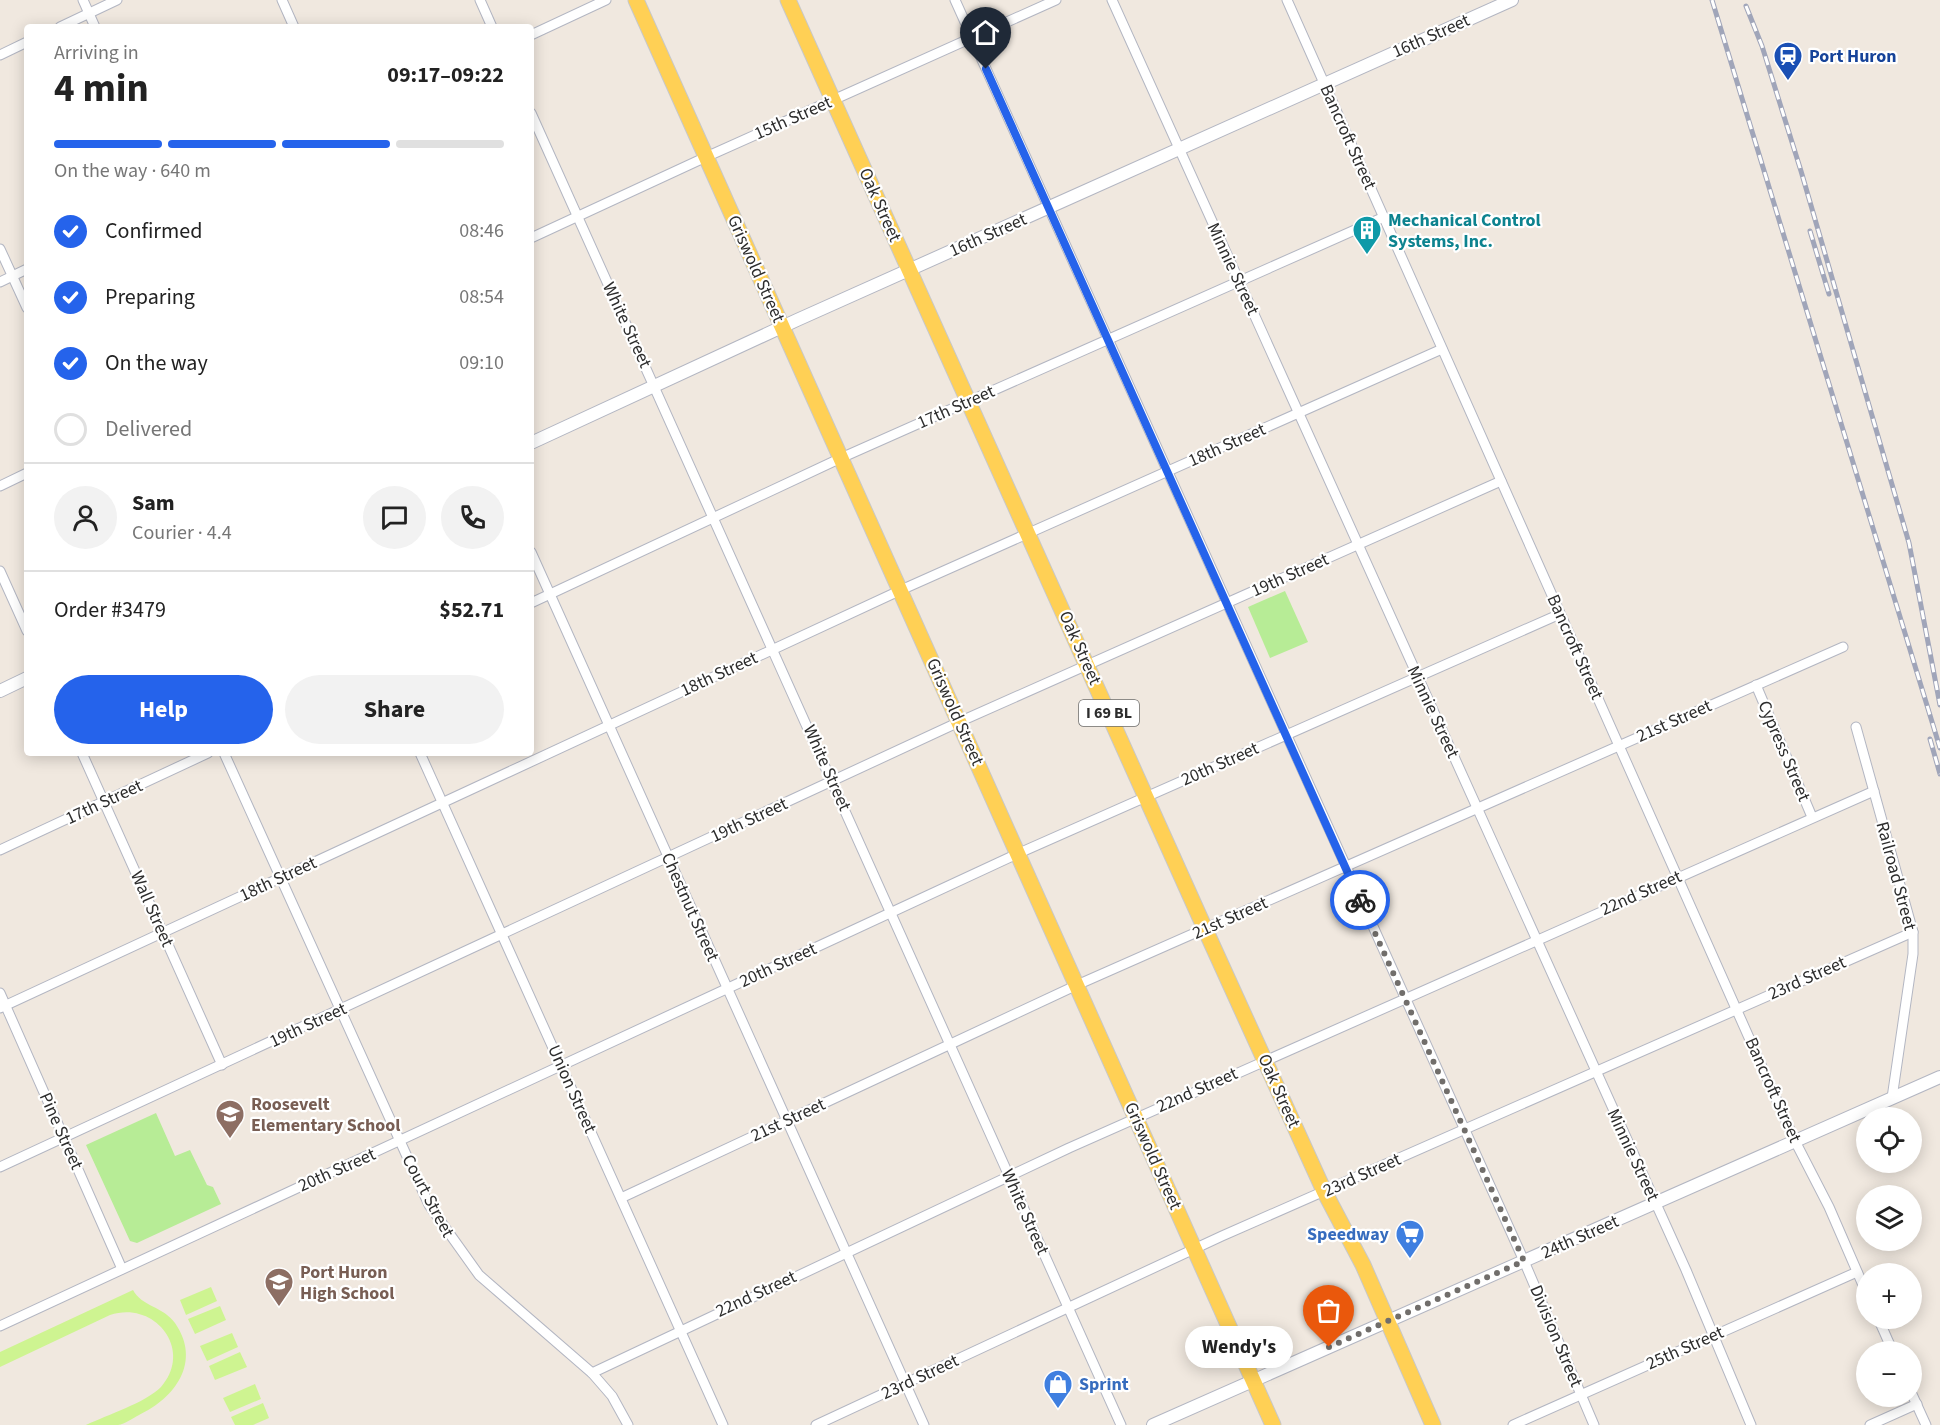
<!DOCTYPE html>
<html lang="en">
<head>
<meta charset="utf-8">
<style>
  :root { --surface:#fff; --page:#f2f2f2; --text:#222; --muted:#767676; --line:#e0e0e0; --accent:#2563eb }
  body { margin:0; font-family:"Source Sans 3",sans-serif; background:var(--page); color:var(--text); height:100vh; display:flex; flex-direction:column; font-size:22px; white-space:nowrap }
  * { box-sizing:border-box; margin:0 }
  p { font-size:20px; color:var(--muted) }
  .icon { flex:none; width:33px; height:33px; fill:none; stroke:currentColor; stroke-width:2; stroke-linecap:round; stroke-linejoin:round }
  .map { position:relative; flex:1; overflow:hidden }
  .panel { position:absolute; left:24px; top:24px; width:510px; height:732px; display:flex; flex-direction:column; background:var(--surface); border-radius:6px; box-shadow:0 3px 15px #0003 }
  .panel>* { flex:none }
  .buttons { position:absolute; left:1856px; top:1107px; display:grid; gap:12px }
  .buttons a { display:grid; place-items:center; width:66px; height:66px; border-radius:50%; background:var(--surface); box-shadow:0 3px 15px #0003; font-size:30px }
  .pin { position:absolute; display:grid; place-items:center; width:51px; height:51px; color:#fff; margin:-62px -26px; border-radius:50% 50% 50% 0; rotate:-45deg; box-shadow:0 0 6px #0007 }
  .pin .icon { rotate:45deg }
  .courier { position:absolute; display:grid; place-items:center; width:60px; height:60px; margin:-30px; border:4px solid #2563eb; border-radius:50%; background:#fff; color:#222; box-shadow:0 2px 8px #0007 }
  .bubble { position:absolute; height:42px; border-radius:21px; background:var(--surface); box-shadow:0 3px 15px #0003; font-size:20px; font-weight:700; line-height:42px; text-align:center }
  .head em { font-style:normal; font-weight:700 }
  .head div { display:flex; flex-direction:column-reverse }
  .head { display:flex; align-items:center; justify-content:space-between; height:102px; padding:0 30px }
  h1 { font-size:39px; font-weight:700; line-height:45px }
  .bar { display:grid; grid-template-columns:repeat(4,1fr); gap:9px 6px; align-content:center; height:72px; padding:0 30px }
  .bar i { height:8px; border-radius:4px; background:var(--line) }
  .bar .active { background:var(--accent) }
  .bar p { grid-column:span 4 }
  .line { display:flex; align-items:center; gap:15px; padding:0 30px; border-top:2px solid var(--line) }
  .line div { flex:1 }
  .round { display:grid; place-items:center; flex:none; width:63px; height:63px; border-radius:32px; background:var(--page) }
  ol { padding:0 30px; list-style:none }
  li { display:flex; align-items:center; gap:18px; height:66px }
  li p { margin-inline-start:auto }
  li .icon { padding:6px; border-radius:50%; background:var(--accent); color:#fff; stroke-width:4 }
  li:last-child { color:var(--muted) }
  li i { width:33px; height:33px; border:3px solid var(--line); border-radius:50% }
  .cta { display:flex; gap:12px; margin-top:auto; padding:12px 30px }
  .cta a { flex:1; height:69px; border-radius:36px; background:var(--accent); color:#fff; font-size:24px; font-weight:700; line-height:69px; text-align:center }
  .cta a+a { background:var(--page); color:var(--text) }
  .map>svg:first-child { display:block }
</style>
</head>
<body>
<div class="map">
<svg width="1940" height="1425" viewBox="0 0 1940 1425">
  <rect width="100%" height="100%" fill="#f0e8df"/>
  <!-- green -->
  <g fill="#b7ec96">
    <path d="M1285,591L1308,642L1270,658L1248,607Z"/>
    <path d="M156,1113L175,1156L190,1150L207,1185L213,1187L221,1204L137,1243L130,1241L86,1145Z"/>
  </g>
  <!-- pitch -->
  <g fill="#cef491">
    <path d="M211,1287L217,1301L186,1315L180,1300Z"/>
    <path d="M133,1290C141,1306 164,1307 175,1323C202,1362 175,1398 139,1415C133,1418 125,1424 118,1425C108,1425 96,1425 86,1425C107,1415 145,1403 161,1387C194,1350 155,1300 110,1315L0,1367V1352Z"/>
    <path d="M220,1306L226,1320L195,1334L188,1319Z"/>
    <path d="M232,1333L238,1347L207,1361L200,1346Z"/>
    <path d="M240,1352L247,1367L215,1380L209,1366Z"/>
    <path d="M255,1384L261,1399L230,1412L223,1398Z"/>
    <path d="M263,1403L269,1418L253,1425H235L231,1417Z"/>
  </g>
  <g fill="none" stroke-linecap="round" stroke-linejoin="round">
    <!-- minor casing -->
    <g stroke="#b3b6c2" stroke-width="11">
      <g id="minor">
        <path d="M83,0L95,27"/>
        <path d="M282,0L294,27"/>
        <path d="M480,0L492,27"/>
        <path d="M955,0L1524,1261L1594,1425"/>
        <path d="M1112,0L1686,1270L1751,1425"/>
        <path d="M1287,0L1795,1141L1829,1207L1866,1292"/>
        <path d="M60,27L117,0"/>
        <path d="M531,35L606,0"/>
        <path d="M0,55L27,42"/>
        <path d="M531,113L1121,1425"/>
        <path d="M531,238L706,157L1056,0"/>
        <path d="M0,249L27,308"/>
        <path d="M0,282L27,269"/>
        <path d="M0,486L27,473"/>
        <path d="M531,552L924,1425"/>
        <path d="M0,571L27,631"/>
        <path d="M531,603L841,458L1384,217"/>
        <path d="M1756,685L1812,817"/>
        <path d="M1856,727L1913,932V954L1892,1098"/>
        <path d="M82,753L222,1065"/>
        <path d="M224,753L429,1205L479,1275L592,1373L612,1396L628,1425"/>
        <path d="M420,753L723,1425"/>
        <path d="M0,850L208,753"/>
        <path d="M0,993L122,1269"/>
        <path d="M0,1008L901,590L1442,349"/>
        <path d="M0,1167L959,722L1501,481"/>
        <path d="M621,1198L1077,985L1843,647"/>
        <path d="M1878,1318L1893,1352"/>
        <path d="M0,1326L1017,854L1560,614"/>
        <path d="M592,1373L1069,1148L1874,791"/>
        <path d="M1911,1392L1926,1425"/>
        <path d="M816,1425L1222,1236L1913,932"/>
        <path d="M1513,1425L1857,1272"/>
        <path d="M1870,1425L1917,1404"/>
      </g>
    </g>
    <!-- tertiary casing -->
    <g stroke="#b3b6c2" stroke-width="14">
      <g id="tertiary">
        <path d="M531,443L797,320L1512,0"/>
        <path d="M0,691L27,678"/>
        <path d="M1153,1425L1940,1077"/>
      </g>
    </g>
    <!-- primary casing -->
    <g stroke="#c8c8c8" stroke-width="17">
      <g id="primary">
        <path d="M636,0L1273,1425"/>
        <path d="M788,0L1210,940L1324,1191L1363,1265L1433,1425"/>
      </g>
    </g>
    <!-- minor -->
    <use href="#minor" stroke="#fff" stroke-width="9"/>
    <!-- tertiary -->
    <use href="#tertiary" stroke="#fff" stroke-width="12"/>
    <!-- primary -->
    <use href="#primary" stroke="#ffd055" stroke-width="15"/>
    <!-- rail casing -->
    <g stroke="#a0a5b9" stroke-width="5">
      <g id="rail">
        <path d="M1712,0L1940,748"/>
        <path d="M1746,6L1762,46L1801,171L1909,543L1940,705"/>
        <path d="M1810,231L1829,294"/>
        <path d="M1930,739L1940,774"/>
      </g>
    </g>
    <!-- rail -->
    <use href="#rail" stroke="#fff" stroke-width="3" stroke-dasharray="9" stroke-linecap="butt"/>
  </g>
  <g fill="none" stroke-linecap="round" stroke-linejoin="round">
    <!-- done -->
    <path stroke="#716e6b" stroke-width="6" stroke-dasharray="0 10.8" d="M1329,1347L1524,1261L1360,900"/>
    <!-- route -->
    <path stroke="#2563eb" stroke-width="8" d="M986,69L1360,900"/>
  </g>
  <!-- icons -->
  <defs>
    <g id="station-pin" transform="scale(1.5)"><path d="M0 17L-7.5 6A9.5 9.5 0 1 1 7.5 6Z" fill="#1a4fb4" stroke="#fff"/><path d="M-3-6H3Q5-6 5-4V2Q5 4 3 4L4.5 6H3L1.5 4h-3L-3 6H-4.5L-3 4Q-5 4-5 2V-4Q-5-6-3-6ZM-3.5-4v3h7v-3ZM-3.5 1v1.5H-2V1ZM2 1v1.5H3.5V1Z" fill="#fff"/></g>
    <g id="building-pin" transform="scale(1.5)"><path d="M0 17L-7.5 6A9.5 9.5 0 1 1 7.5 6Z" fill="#0f9aa8" stroke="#fff"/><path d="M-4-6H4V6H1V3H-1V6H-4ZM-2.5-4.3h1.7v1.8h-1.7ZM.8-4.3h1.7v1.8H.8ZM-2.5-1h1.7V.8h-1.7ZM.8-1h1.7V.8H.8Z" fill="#fff"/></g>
    <g id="school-pin" transform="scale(1.5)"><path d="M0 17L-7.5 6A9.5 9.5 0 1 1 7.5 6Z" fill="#8d6e63" stroke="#fff"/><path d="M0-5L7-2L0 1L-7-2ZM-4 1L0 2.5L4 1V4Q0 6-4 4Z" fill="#fff"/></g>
    <g id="supermarket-pin" transform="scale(1.5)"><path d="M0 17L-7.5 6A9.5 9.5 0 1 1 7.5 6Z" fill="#3f7fe0" stroke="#fff"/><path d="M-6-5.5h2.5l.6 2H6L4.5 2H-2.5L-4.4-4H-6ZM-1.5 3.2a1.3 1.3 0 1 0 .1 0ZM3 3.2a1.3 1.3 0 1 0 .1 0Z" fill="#fff"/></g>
    <g id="shop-pin" transform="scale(1.5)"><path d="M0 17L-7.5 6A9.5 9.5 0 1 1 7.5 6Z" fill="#3f7fe0" stroke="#fff"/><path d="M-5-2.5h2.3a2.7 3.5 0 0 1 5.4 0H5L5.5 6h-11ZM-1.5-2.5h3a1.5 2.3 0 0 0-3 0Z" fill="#fff"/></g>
  </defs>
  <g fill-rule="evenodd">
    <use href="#station-pin" x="1788" y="56"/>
    <use href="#building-pin" x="1367" y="230"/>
    <use href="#school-pin" x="230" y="1114"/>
    <use href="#supermarket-pin" x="1410" y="1234"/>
    <use href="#school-pin" x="279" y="1282"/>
    <use href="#shop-pin" x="1058" y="1384"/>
  </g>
  <g text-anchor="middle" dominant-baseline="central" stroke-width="4.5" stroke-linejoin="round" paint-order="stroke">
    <!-- shield labels -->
    <rect fill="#fff" stroke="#6c6c6c" stroke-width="1.5" x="1079" y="700" width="60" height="26" rx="4.5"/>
    <g font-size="16" font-weight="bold" fill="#2d2d2d">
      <text x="1109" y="713">I 69 BL</text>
    </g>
    <!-- street labels -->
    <g font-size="18" fill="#2d2d2d" stroke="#fff">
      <text transform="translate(1431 36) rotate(-24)">16th Street</text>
      <text transform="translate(793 118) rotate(-24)">15th Street</text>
      <text transform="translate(1348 137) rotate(66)">Bancroft Street</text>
      <text transform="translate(880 205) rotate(66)">Oak Street</text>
      <text transform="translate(988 235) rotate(-24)">16th Street</text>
      <text transform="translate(756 269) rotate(66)">Griswold Street</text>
      <text transform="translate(1233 269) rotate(65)">Minnie Street</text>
      <text transform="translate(627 325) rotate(65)">White Street</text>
      <text transform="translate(956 407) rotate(-24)">17th Street</text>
      <text transform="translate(1227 445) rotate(-24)">18th Street</text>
      <text transform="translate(1290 575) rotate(-24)">19th Street</text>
      <text transform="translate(1575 647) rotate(66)">Bancroft Street</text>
      <text transform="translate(1080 648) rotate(66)">Oak Street</text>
      <text transform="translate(719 674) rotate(-25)">18th Street</text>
      <text transform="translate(955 712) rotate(66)">Griswold Street</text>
      <text transform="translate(1433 712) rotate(65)">Minnie Street</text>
      <text transform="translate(1674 721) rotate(-24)">21st Street</text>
      <text transform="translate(1784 751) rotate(67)">Cypress Street</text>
      <text transform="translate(1220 764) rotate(-24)">20th Street</text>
      <text transform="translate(827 768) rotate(66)">White Street</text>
      <text transform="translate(104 802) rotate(-25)">17th Street</text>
      <text transform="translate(749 820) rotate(-25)">19th Street</text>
      <text transform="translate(1896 876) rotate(75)">Railroad Street</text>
      <text transform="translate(278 879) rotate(-25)">18th Street</text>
      <text transform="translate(1641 893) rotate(-24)">22nd Street</text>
      <text transform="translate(690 907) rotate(66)">Chestnut Street</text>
      <text transform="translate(152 909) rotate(66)">Wall Street</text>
      <text transform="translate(1230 918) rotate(-24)">21st Street</text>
      <text transform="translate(778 965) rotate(-25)">20th Street</text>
      <text transform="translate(1807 978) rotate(-24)">23rd Street</text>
      <text transform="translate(308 1025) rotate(-25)">19th Street</text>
      <text transform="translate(572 1089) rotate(66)">Union Street</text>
      <text transform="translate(1197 1090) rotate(-24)">22nd Street</text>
      <text transform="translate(1773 1090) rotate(66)">Bancroft Street</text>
      <text transform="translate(1279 1091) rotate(66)">Oak Street</text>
      <text transform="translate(788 1120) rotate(-25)">21st Street</text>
      <text transform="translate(61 1131) rotate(66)">Pine Street</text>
      <text transform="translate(1633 1155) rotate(65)">Minnie Street</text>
      <text transform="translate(1153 1156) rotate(66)">Griswold Street</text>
      <text transform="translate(337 1170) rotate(-24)">20th Street</text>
      <text transform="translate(1362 1175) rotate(-24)">23rd Street</text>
      <text transform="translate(428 1196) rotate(62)">Court Street</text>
      <text transform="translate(1025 1212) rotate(66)">White Street</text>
      <text transform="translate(1580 1237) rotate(-24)">24th Street</text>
      <text transform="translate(756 1294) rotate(-25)">22nd Street</text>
      <text transform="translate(1556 1336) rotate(67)">Division Street</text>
      <text transform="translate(1685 1348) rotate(-24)">25th Street</text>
      <text transform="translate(920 1377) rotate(-25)">23rd Street</text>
    </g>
    <!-- transit labels -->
    <g font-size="18" font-weight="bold" fill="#164399" stroke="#fff" text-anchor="start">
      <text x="1809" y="56">Port Huron</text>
    </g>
    <!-- culture labels -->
    <g font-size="18" font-weight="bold" fill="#0d838f" stroke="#fff" text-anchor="start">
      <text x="1388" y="220">Mechanical Control<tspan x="1388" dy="21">Systems, Inc.</tspan></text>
    </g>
    <!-- education labels -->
    <g font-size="18" font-weight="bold" fill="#785e54" stroke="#fff" text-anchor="start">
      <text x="251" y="1104">Roosevelt<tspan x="251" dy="21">Elementary School</tspan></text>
      <text x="300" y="1272">Port Huron<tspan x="300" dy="21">High School</tspan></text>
    </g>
    <!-- shop labels -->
    <g font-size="18" font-weight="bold" fill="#366cbe" stroke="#fff" text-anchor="end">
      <text x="1389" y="1234">Speedway</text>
      <text x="1079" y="1384" text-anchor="start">Sprint</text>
    </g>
  </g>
</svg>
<div class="buttons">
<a><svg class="icon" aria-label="locate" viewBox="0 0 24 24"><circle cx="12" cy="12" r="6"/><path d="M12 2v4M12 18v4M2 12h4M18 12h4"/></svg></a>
<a><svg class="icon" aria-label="layers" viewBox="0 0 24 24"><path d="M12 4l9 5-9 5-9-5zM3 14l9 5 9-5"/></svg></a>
<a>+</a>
<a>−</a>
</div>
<div class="pin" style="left:1329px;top:1347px;background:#ea580c"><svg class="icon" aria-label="bag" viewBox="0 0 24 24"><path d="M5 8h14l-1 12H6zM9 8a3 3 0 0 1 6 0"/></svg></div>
<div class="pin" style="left:986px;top:69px;background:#1f2937"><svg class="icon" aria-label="home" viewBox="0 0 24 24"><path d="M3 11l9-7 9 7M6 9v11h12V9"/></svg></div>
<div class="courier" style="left:1360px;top:900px"><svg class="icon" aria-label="bike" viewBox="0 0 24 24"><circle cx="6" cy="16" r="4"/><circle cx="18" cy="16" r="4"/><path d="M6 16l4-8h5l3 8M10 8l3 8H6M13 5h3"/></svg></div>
<div class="bubble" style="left:1185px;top:1326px;width:108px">Wendy's</div>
<section class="panel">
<div class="head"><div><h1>4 min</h1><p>Arriving in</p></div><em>09:17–09:22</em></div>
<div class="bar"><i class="active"></i><i class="active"></i><i class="active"></i><i></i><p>On the way · 640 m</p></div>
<ol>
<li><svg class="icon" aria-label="check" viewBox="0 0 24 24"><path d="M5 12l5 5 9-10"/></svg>Confirmed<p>08:46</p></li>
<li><svg class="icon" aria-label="check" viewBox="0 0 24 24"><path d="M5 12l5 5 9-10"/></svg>Preparing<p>08:54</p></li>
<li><svg class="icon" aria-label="check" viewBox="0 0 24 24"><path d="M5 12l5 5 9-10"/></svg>On the way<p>09:10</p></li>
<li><i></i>Delivered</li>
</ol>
<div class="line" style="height:108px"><a class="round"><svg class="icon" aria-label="person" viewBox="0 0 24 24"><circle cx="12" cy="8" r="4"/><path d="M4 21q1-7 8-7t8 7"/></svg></a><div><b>Sam</b><p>Courier · 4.4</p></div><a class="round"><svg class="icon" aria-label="chat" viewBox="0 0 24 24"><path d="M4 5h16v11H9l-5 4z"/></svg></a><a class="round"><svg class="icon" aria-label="phone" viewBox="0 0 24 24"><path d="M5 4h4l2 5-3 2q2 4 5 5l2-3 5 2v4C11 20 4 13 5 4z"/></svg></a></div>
<div class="line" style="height:78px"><div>Order #3479</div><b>$52.71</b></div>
<div class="cta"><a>Help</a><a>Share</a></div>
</section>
</div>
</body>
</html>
